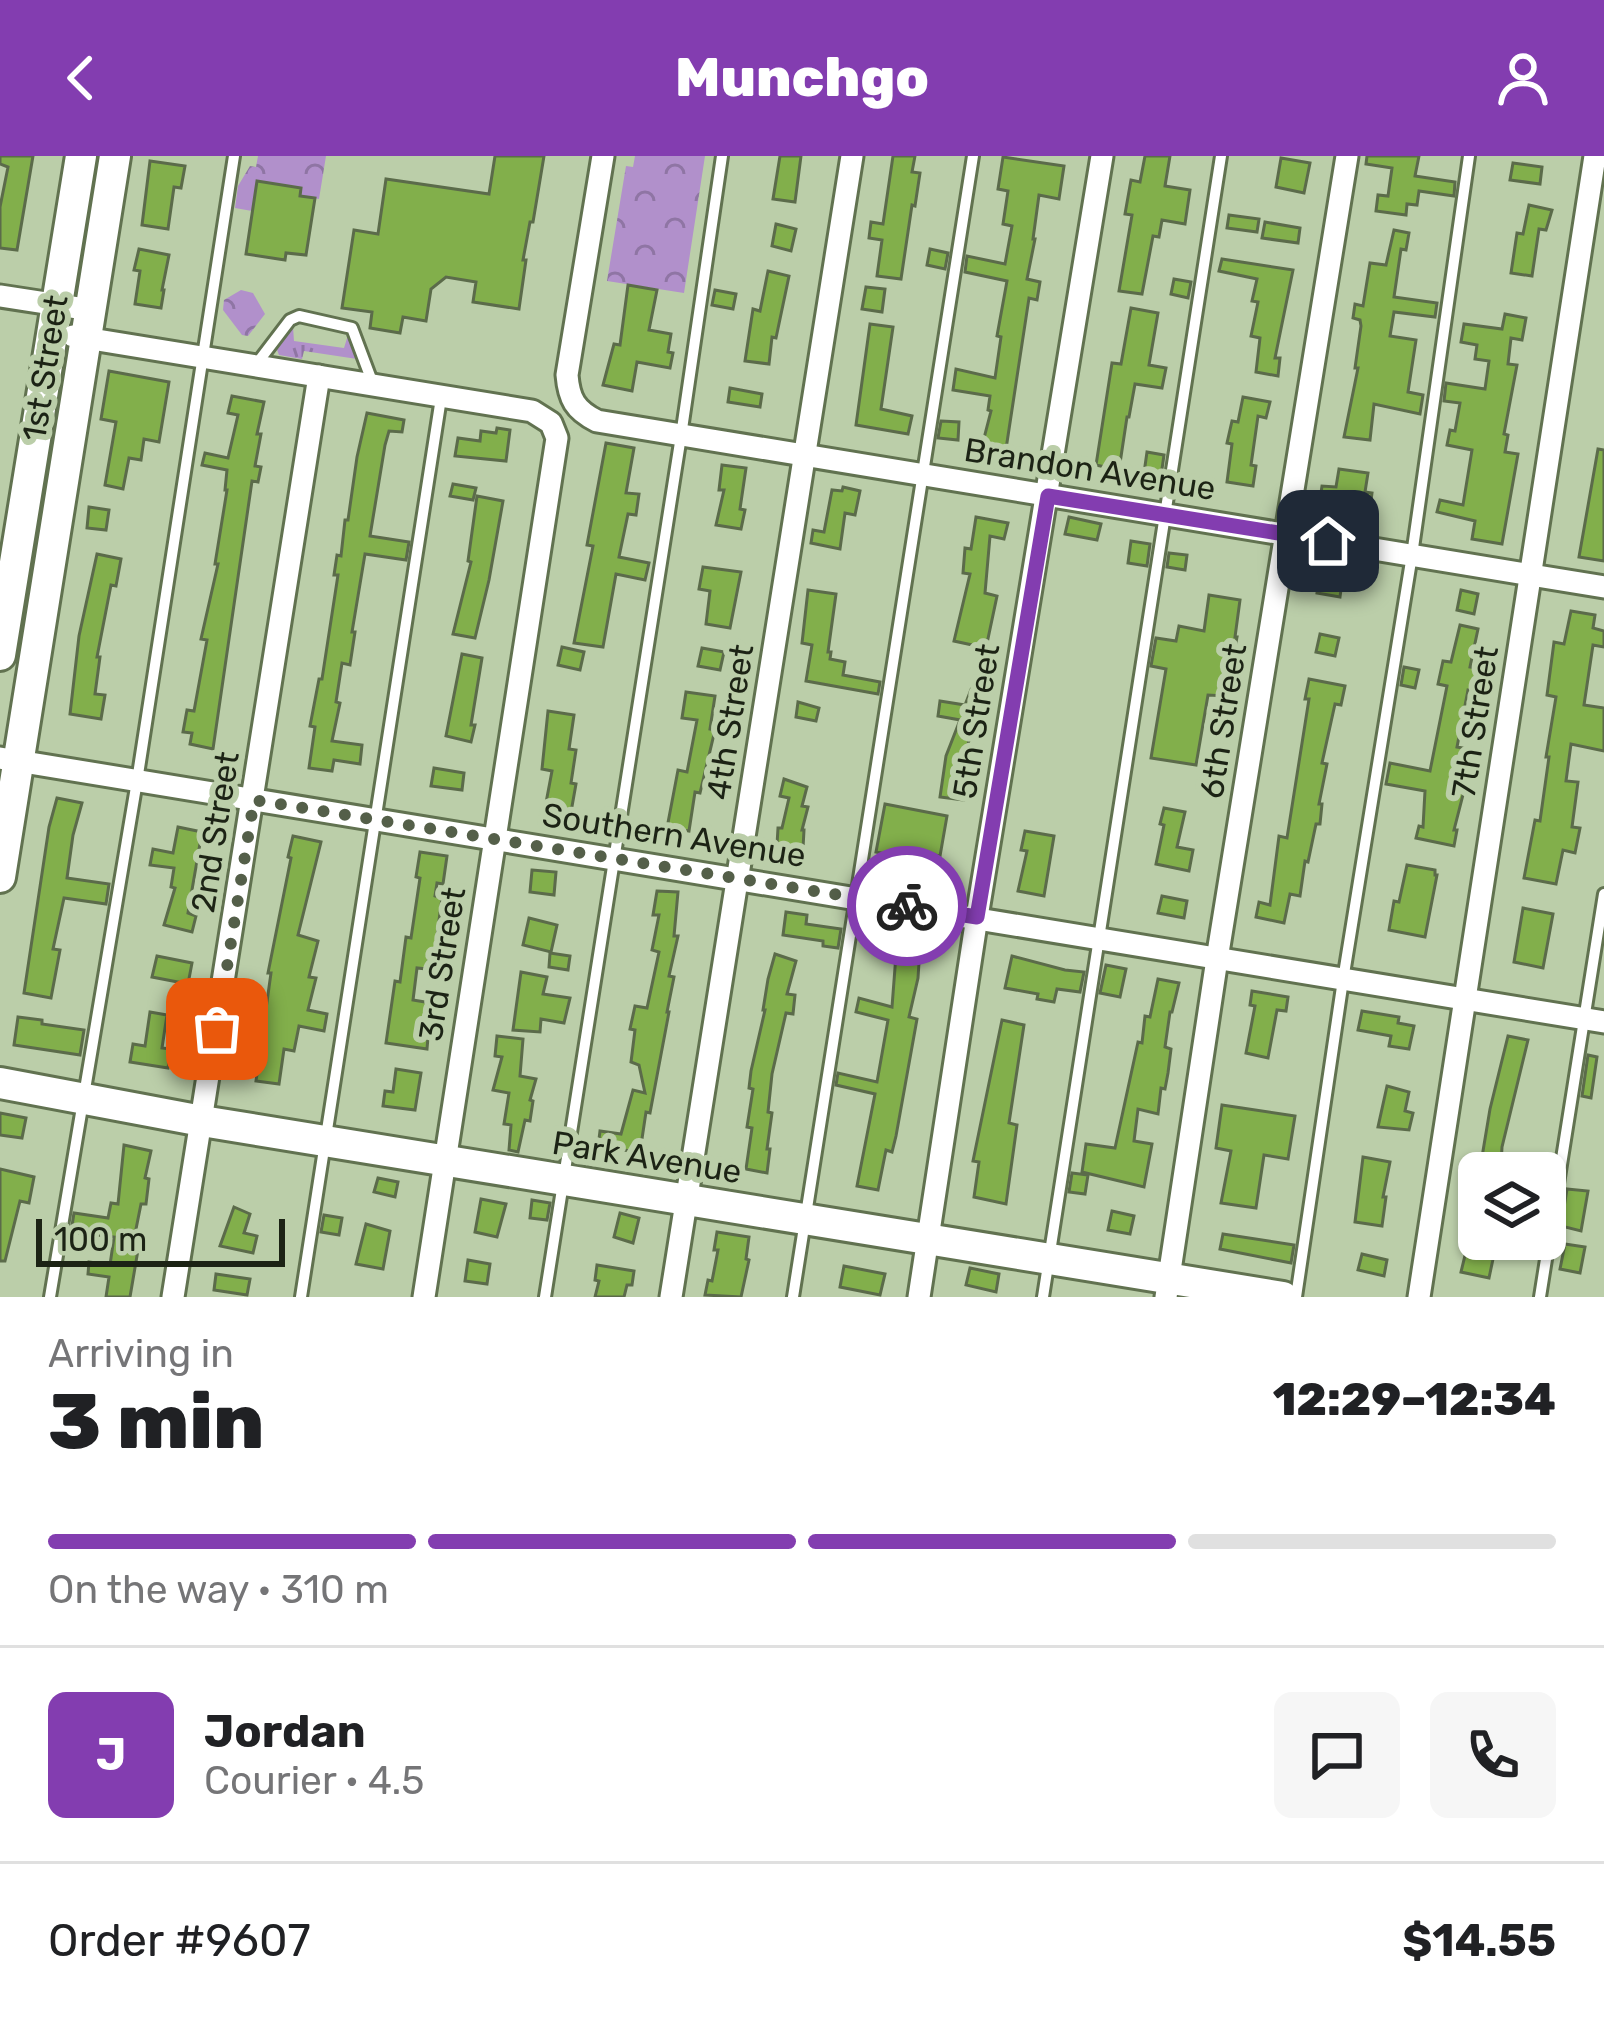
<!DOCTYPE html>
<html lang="en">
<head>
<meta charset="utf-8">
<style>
  :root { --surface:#fff; --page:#f6f6f6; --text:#202124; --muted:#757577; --line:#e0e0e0; --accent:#833db0 }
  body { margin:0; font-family:Rubik,sans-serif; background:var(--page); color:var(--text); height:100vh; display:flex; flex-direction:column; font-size:45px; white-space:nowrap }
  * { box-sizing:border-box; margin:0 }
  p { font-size:39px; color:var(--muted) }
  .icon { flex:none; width:66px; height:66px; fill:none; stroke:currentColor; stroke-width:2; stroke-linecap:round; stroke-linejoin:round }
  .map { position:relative; height:1141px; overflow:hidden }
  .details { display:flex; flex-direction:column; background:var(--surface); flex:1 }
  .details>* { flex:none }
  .fabs { position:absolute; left:1458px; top:996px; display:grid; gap:24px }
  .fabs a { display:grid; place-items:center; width:108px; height:108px; border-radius:18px; background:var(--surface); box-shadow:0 3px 9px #0004; font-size:60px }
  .scale { position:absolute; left:36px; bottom:30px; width:249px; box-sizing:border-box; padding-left:12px; border:6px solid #1c2315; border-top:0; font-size:33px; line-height:42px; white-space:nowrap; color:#1c2315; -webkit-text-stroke:9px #bbcea9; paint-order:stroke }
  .pin { position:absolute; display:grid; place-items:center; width:102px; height:102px; color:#fff; margin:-51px; border-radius:24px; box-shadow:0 6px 18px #0006 }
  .courier { position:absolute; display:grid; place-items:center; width:120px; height:120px; margin:-60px; border:9px solid #833db0; border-radius:50%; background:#fff; color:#222; box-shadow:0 3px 15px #0007 }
  .summary em { font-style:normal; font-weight:800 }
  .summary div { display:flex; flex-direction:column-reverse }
  .summary { display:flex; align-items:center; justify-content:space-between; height:204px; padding:0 48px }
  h1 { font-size:78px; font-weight:800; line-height:90px }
  .bar { display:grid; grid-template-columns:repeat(4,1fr); gap:18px 12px; align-content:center; height:144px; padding:0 48px }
  .bar i { height:15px; border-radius:9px; background:var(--line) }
  .bar .selected { background:var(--accent) }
  .bar p { grid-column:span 4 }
  .line { display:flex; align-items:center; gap:30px; padding:0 48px; border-top:3px solid var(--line) }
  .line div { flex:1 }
  .round { display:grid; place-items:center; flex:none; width:126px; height:126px; border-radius:18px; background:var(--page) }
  header { display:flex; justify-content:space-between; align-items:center; height:156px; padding:0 48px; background:var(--accent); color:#fff; font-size:54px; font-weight:800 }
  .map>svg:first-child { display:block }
</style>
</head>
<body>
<header><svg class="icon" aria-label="back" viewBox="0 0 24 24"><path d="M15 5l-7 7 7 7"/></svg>Munchgo<svg class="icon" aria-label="person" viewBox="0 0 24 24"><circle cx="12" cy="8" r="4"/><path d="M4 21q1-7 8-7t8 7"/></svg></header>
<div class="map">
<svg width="1604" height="1141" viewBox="0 0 1604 1141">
  <defs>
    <pattern id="grass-tufts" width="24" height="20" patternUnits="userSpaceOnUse" patternTransform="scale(3)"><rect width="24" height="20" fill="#b190cb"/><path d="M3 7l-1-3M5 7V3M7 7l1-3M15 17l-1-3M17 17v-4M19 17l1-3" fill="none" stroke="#8f75a4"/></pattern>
    <pattern id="forest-crowns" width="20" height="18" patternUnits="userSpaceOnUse" patternTransform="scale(3)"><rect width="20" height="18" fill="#b190cb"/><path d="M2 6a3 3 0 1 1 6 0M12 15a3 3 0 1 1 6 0" fill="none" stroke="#8f75a4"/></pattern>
  </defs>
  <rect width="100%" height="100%" fill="#bbcea9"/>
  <!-- grass -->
  <path fill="url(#grass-tufts)" d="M293,171L294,185L344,192L348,179L357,203L304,195L302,203L279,199L276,191Z"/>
  <!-- forest -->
  <g fill="url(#forest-crowns)">
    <path d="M258,0H326L319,43L300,40V32L257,26L252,55L235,52L238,30L250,10L256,11Z"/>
    <path d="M635,0H705L684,137L607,125L626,10L633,11Z"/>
    <path d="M241,134L253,137L265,158L248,180L242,179L223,154L224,144Z"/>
  </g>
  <!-- building -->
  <g fill="#82af4b" stroke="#5b6b4a" stroke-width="3">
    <path d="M0,0H33L17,94L0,92V51L8,11L0,8Z"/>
    <path d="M495,0H544L533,66H530L523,104H526L519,153L473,146L476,126L446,121L431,133L426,165L403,161L400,177L370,172L372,156L342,152L354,74L378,78L386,23L489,38Z"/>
    <path d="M780,0H801L795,46L773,43Z"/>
    <path d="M893,0H915L912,16L920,17L915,50L912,49L901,123L877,120L882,84L869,82L871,66L883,68Z"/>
    <path d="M1145,0H1170L1165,30L1190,34L1185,68L1162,64L1159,81L1153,80L1142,138L1119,135L1132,59L1125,58L1131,24L1140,26Z"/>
    <path d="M1367,0H1419L1415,20L1455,26L1454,40L1419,35L1417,49L1407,48L1406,59L1376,55L1378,39L1388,40L1392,12L1366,8Z"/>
    <path d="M1003,1L1064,10L1059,43L1039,39L1033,83H1035L1027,123L1040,126L1037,144L1029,142L1006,293L982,290L991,255L988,254L990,240L953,234L956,213L995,222L1001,181L997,180L1007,125L965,116L967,100L1005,108L1012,70L1003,68L1008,35L998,33Z"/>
    <path d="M1281,2L1310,7L1304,37L1276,31Z"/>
    <path d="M150,5L185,10L181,32L174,31L168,73L142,69Z"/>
    <path d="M1513,7L1542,11L1540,28L1510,24Z"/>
    <path d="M257,25L301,32L300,40L315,42L306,99L286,97L285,104L246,98Z"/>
    <path d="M1529,49L1552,54L1546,74L1539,73L1532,120L1511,117L1517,77L1523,78Z"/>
    <path d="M1229,59L1259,63L1257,76L1227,72Z"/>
    <path d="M1265,66L1300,72L1298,87L1262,82Z"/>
    <path d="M776,68L796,73L791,95L772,90Z"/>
    <path d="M1394,74L1409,77L1406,94L1401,93L1394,141L1437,147L1435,161L1394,156L1390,180L1416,184L1408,236L1423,239L1420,258L1374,248L1370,284L1344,281L1358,212H1355L1361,170L1360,164L1353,162L1355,148L1363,150L1370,107L1386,109Z"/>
    <path d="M139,93L169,99L162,134H164L161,152L135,148L140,115L134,114Z"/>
    <path d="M930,93L948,97L945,113L927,109Z"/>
    <path d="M1222,103L1293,114L1275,202H1280L1278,220L1256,216L1260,182L1251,180L1258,146L1252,145L1257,123L1219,115Z"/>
    <path d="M768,115L789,120L776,182L772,181L769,208L745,205L753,153L760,155Z"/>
    <path d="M1174,123L1191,126L1188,142L1171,138Z"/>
    <path d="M628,129L657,134L649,174L671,178L668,196L673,197L670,212L637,206L632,235L603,229L614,188L620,189Z"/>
    <path d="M866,131L885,133L882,156L862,153Z"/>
    <path d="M715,134L736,138L733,153L712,149Z"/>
    <path d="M1131,152L1158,157L1149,209L1166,212L1162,232L1135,228L1129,261H1127L1119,314L1096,309L1112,207L1121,208Z"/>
    <path d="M1505,158L1526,162L1522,184L1511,182L1508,208L1517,209L1504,278L1508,279L1505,296L1518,298L1502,388L1472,383L1475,365L1437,356L1440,344L1463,349L1472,294L1447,289L1450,274L1455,275L1460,247L1444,245L1446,227L1485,233L1489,205L1475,203L1477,189L1461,186L1464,168L1502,173Z"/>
    <path d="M870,168L893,171L881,253L912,260L908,278L856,269Z"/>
    <path d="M109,215L169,226L159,286L144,283L141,304L129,302L123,333L105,329L116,266L101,263Z"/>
    <path d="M730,232L762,238L760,251L728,246Z"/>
    <path d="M232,240L264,246L257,278H261L255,310L261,311L258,326L252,325L213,593L190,588L192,577L183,576L187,554L194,555L207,484L201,483L218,408H215L227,334H225L227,314L202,309L205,297L228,302L238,259L228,257Z"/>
    <path d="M1243,241L1270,246L1266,262L1258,260L1251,309L1256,310L1253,330L1227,326L1232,288L1227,287L1232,265L1238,266Z"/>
    <path d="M367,257L404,264L402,276L389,275L385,289L370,380L409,386L406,404L365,398L352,476H355L350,509L342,507L336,546L340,547L332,585L362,589L360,608L334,604L332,615L309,612L315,571L310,570L319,523H322L338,419H334L337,399L341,400L345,364H348L357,301Z"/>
    <path d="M941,265L959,266L958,284L938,282Z"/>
    <path d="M497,272L510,274L506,305L455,300L458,282L480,285L481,275L496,277Z"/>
    <path d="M606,287L634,292L626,337L639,338L636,359L628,358L619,401L649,407L645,424L616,418L603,491L574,487L593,390L587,389Z"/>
    <path d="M1598,293L1604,294V405L1579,401Z"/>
    <path d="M1147,296L1164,299L1161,320L1144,317Z"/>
    <path d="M722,309L746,312L740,353L745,354L741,373L716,369L724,334H719Z"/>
    <path d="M1339,313L1368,317L1365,336L1372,337L1369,358L1319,350L1322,330L1336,331Z"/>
    <path d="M453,328L476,332L473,344L450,340Z"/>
    <path d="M843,331L860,335L855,359L845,357L840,393L811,387L813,374L824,376L832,334L842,335Z"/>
    <path d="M477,340L503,345L489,424L475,482L453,478L471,406L468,405Z"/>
    <path d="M89,351L109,354L106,374L87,372Z"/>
    <path d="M976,361L1008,367L1004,383L990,380L985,437L997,440L986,492L954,485L970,418L963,417L965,392L971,393Z"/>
    <path d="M1069,361L1101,368L1097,384L1065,378Z"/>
    <path d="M1131,385L1150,388L1147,410L1128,407Z"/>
    <path d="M1169,397L1187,399L1185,414L1167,411Z"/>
    <path d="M97,398L121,403L116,430L111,429L97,501H100L95,538L105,539L101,563L70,558L79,480Z"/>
    <path d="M703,411L741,416L730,472L706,468L710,435L699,433Z"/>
    <path d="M1320,416L1343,419L1340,441L1317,437Z"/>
    <path d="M808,434L836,438L828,496H831L830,503L845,506L843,519L880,526L878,538L806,525L812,489L802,487Z"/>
    <path d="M1461,434L1478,438L1474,458L1457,454Z"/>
    <path d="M1209,439L1240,444L1235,481H1237L1226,540L1208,539L1196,609L1151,602L1166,513L1151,510L1156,482L1176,485L1179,470L1204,475Z"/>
    <path d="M1571,455L1595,459L1593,472L1604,475V491L1593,489L1584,549L1604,552V595L1571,588L1566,625L1578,626L1572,671L1580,672L1575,697L1563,694L1556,728L1524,722L1535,664L1540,665L1549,601H1546L1556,541L1547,539L1554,486L1564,488Z"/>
    <path d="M1460,469L1478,473L1470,511L1477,512L1473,535L1468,534L1457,591L1468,593L1460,630L1465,631L1454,674H1457L1454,690L1416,682L1419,670L1423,671L1425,635L1386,628L1390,607L1430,615L1447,530L1438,528L1443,505L1451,506Z"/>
    <path d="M1320,478L1339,482L1335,500L1316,496Z"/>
    <path d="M562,491L584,496L580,514L558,509Z"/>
    <path d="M702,492L724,496L720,514L698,510Z"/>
    <path d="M462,498L482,502L471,569H475L471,586L446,580Z"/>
    <path d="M1404,511L1419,514L1415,532L1401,529Z"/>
    <path d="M1309,523L1345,530L1341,549L1335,548L1322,607L1327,608L1319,648H1322L1320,668H1316L1308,706L1305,705L1300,740L1290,738L1284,767L1256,761L1259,746L1270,749L1279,680L1287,682L1309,543H1305Z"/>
    <path d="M972,531L980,533L968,589L972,590L961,619H967L964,644L940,641L946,600L960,564L938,560L940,545L965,549Z"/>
    <path d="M686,536L715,540L710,573L715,574L700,637L695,636L689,675L667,672L678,614L687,616L697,564L682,562Z"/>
    <path d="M798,546L819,552L816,565L796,561Z"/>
    <path d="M548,555L574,559L569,593L576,594L571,627L576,628L571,656L545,652L552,615L542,613Z"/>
    <path d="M434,612L464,617L462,634L431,630Z"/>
    <path d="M784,623L807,631L802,650L808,651L802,674H804L803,692L777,689L778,672H782L789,642L780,640Z"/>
    <path d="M57,642L82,647L73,679L67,722L109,728L106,748L64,742L53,793L60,794L51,842L24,837L49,671Z"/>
    <path d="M885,648L947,660L940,700L903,694L902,701L876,696Z"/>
    <path d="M1164,652L1185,656L1177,691L1193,694L1189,715L1156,708L1164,669L1160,668Z"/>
    <path d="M178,671L202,676L188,757L196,760L192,776L164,769L175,732L171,731L174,712L150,709L153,693L173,697Z"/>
    <path d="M1025,675L1054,680L1044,740L1018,735L1027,695L1021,694Z"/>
    <path d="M293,680L321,686L298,779L318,785L309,821L316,822L308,854L327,858L324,875L299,870L294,895L284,893L279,928L256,925L271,817H268L291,702L288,701Z"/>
    <path d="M420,696L447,700L443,728L437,727L435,740L442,742L434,802L429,801L427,813L417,812L413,844L431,847L427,893L386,887L395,825L400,826L406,781L411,782L420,722L416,721Z"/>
    <path d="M1407,709L1435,714V719H1437L1425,781L1389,774L1394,745L1399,746Z"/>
    <path d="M532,714L556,716L554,739L530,736Z"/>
    <path d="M657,735L678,736L674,780H678L669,820L674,821L667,856H669L650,957L646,956L640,996L598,991L600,975L621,978L633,934L645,937L639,909L631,906L635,874L630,873L635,850L647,852L659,796L652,794L659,759H653Z"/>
    <path d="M1162,740L1187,745L1184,762L1158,757Z"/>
    <path d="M1523,752L1553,758L1543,812L1514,806Z"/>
    <path d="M786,756L807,759L806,768L841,773L838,792L823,790V785L783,779Z"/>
    <path d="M529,762L557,769L551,796L523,789Z"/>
    <path d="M898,773L921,775L918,822L909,861L917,863L896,980L892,996L886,994L878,1034L857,1030L875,938L836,929L838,917L877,926L888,864L856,856L859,842L892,851Z"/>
    <path d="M550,797L570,800L568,814L549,811Z"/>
    <path d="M775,798L796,805L787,838L795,839L793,858L786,857L772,918L768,956L772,957L767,993H770L767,1017L746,1013L752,972L747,971L753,933L749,932L751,915L765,854H763L768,823Z"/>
    <path d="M157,800L192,807L188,828L152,821Z"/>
    <path d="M1012,800L1065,814L1084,816L1080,836L1057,833L1054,846L1037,843L1038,838L1005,832Z"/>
    <path d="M1106,809L1126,813L1120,841L1100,837Z"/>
    <path d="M521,816L547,821L543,838L570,842L564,867L541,863L540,876L513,874Z"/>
    <path d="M1158,823L1179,827L1172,856H1170L1165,891L1171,893L1168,917L1165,933L1161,932L1158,958L1138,953L1134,985L1152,988L1144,1031L1082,1016L1086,988L1115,992L1138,886L1142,887L1145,860L1150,861Z"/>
    <path d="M1252,835L1288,841L1286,855L1277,854L1268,902L1246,897L1255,850L1250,849Z"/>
    <path d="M1362,855L1399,861L1398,867L1414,870L1409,893L1389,890L1391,880L1358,874Z"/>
    <path d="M150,856L167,859L162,892L171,893L168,912L130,906L133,888L145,890Z"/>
    <path d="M18,861L42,864V868L84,874L80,899L14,889Z"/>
    <path d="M1002,864L1024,869L1009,967L1017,969L1006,1048L974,1041L979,1006L973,1005Z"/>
    <path d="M497,880L523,883L520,920L536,923L530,944L533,945L530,965L525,964L518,996L509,994L511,969L504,968L509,937L493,934L502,901L495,900Z"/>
    <path d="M1508,880L1528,884L1502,991L1501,1010L1481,1007L1490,953Z"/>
    <path d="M1588,899L1597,901L1591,942L1582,940Z"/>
    <path d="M396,913L421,917L415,954L383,950L385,935L393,936Z"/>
    <path d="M1387,930L1409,936L1405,955L1413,957L1409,974L1378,971Z"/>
    <path d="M1222,949L1295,960L1288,1003L1264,999L1256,1052L1221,1047L1231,995L1216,992Z"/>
    <path d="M0,957L26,962L22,982L0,979Z"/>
    <path d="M124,989L151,995L145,1022L149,1023L146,1048H141L132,1093L138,1094L130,1141H106L109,1121L88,1118L89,1106L110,1109L114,1081L71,1076L74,1057L108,1062L111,1047L118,1048Z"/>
    <path d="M1363,1001L1390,1006L1383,1041H1386L1382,1070L1355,1066Z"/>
    <path d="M0,1013L34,1021L29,1047L20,1045L5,1105H0Z"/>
    <path d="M1072,1017L1088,1019L1085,1038L1069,1036Z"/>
    <path d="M378,1022L398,1026L395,1041L374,1036Z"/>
    <path d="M1567,1033L1588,1035L1581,1075L1561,1070Z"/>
    <path d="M481,1043L506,1048L497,1081L475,1076Z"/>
    <path d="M532,1044L550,1047L547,1064L530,1062Z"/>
    <path d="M234,1051L250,1058L244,1077L257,1080L253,1097L220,1090Z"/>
    <path d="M1112,1055L1134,1060L1130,1078L1108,1074Z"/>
    <path d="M620,1057L639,1062L633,1087L614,1081Z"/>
    <path d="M324,1059L342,1062L339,1079L321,1076Z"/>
    <path d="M366,1068L390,1075L383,1113L356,1108Z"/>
    <path d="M717,1076L749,1081L746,1103L749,1104L741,1141L705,1139L708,1124L712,1125L718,1094H714Z"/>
    <path d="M1223,1078L1294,1089L1291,1107L1220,1093Z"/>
    <path d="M1469,1083H1489L1486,1102L1493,1103L1489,1122L1461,1116Z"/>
    <path d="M1565,1088L1585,1091L1580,1117L1560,1113Z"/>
    <path d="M1362,1098L1387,1104L1384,1120L1358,1114Z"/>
    <path d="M468,1104L490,1108L487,1128L465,1125Z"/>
    <path d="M597,1109L634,1115L632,1129H627L624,1141H595L599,1125L595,1124Z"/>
    <path d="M844,1110L885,1118L880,1139L840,1131Z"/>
    <path d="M970,1112L999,1118L996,1136L966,1129Z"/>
    <path d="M216,1118L250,1123L247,1139L214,1134Z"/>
  </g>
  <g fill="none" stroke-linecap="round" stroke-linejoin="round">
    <!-- lane casing -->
    <g stroke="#617250" stroke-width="16">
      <g id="lane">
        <path d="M255,210L290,164L299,160L352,172L373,228"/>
        <path d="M50,1141L137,625L234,0"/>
        <path d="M301,1141L441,242"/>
        <path d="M545,1141L681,280L722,0"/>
        <path d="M793,1141L973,0"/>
        <path d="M1043,1141L1221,0"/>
        <path d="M1296,1141L1343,824L1412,399L1469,0"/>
        <path d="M1540,1141L1604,738"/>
      </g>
    </g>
    <!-- street casing -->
    <g stroke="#617250" stroke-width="27">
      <g id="street">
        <path d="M603,0L567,219C569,243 575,254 597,265L1604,431"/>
        <path d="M0,140L91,154"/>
        <path d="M73,180L532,255L551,267L557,282L424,1141"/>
        <path d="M0,602L1604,866"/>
        <path d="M173,1141L319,220"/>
        <path d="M671,1141L852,0"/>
        <path d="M919,1141L977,761L1102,0"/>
        <path d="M1166,1141L1217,803L1347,0"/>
        <path d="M1419,1141L1595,0"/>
      </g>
    </g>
    <!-- secondary casing -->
    <g stroke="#617250" stroke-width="36">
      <g id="secondary">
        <path d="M0,499L81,0"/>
        <path d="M0,721L115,0"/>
        <path d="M0,927L202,965L1283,1141"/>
      </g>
    </g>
    <!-- lane -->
    <use href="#lane" stroke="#fff" stroke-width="10"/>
    <!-- street -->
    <use href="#street" stroke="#fff" stroke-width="21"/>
    <!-- secondary -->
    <use href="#secondary" stroke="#fff" stroke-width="30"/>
  </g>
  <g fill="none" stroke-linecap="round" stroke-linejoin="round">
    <!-- done -->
    <path stroke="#545f49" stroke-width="12" stroke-dasharray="0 21.6" d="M217,873L254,644L907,750"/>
    <!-- route -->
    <path stroke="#833db0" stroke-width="15" d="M907,750L977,761L1048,340L1328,385"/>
  </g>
  <g text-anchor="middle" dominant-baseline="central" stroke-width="12" stroke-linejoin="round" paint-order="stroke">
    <!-- street labels -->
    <g font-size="33" fill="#1c2315" stroke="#bbcea9">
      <text transform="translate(45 212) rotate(-81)">1st Street</text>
      <text transform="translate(1090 313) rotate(9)">Brandon Avenue</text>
      <text transform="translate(976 565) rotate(-81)">5th Street</text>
      <text transform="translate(1223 565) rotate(-81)">6th Street</text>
      <text transform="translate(730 566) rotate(-81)">4th Street</text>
      <text transform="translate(1475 566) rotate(-81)">7th Street</text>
      <text transform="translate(215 676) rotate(-81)">2nd Street</text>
      <text transform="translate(674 679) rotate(9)">Southern Avenue</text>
      <text transform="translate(442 808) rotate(-81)">3rd Street</text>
      <text transform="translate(647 1001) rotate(9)">Park Avenue</text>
    </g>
  </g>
</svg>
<div class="fabs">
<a><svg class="icon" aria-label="layers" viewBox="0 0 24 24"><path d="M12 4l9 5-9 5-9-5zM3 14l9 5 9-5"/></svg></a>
</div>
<div class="scale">100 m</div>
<div class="pin" style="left:217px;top:873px;background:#ea580c"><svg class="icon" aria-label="bag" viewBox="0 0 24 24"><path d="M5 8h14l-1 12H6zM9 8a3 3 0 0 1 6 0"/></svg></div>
<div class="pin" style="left:1328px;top:385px;background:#1f2937"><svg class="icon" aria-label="home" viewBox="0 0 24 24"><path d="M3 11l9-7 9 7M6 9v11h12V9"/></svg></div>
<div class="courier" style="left:907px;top:750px"><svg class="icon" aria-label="bike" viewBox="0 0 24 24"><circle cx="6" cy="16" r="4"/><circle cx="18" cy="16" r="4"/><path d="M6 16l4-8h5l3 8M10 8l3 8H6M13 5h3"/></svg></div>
</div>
<section class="details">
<div class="summary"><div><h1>3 min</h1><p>Arriving in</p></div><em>12:29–12:34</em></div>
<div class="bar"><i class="selected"></i><i class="selected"></i><i class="selected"></i><i></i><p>On the way · 310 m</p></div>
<div class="line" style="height:216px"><b class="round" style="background:var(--accent);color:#fff">J</b><div><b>Jordan</b><p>Courier · 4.5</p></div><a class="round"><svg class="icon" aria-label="chat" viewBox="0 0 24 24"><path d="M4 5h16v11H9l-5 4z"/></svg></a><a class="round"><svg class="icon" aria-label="phone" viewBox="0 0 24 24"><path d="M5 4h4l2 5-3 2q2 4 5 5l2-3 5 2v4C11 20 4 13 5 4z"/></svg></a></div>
<div class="line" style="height:156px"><div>Order #9607</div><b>$14.55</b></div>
</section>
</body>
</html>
